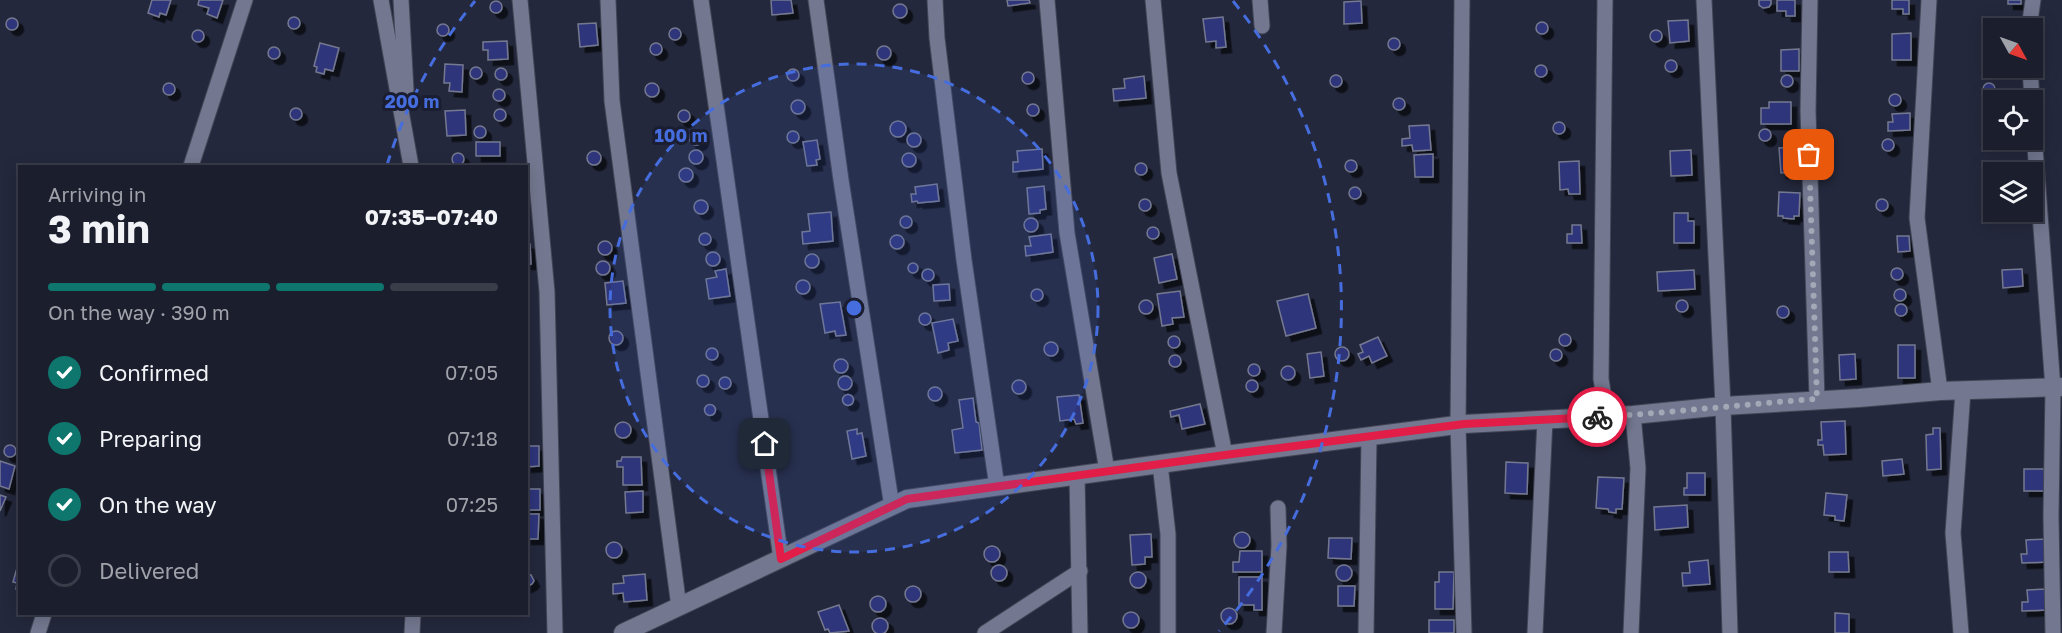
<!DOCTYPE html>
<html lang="en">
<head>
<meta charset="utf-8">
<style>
  :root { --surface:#1b1e2d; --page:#282b39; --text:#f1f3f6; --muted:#a0a2aa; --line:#393c49; --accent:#0f766e }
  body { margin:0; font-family:"Golos Text",sans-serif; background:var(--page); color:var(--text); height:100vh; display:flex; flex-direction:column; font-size:22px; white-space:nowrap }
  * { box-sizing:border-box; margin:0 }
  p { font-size:20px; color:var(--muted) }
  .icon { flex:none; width:33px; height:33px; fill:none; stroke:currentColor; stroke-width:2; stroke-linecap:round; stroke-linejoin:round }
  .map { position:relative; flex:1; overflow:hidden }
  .drawer { position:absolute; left:18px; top:165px; width:510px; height:450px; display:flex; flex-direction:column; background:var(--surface); border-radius:0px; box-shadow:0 3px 15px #0003,0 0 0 2px var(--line) }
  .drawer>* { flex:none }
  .needle { width:39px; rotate:130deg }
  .controls { position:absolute; left:1983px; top:18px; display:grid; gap:12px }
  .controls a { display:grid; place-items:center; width:60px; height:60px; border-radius:0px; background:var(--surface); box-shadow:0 3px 15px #0003,0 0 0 2px var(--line); font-size:30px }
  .pin { position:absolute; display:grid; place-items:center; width:51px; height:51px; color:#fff; margin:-26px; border-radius:12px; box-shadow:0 3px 9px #0006 }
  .courier { position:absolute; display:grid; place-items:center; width:60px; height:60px; margin:-30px; border:4px solid #e11d48; border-radius:50%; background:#fff; color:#222; box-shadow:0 2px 8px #0007 }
  .headline em { font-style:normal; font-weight:700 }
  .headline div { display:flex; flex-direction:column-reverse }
  .headline { display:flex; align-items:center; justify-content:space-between; height:102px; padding:0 30px }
  h1 { font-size:39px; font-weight:700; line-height:45px }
  .bar { display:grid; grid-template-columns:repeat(4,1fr); gap:9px 6px; align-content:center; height:72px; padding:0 30px }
  .bar i { height:8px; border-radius:4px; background:var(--line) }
  .bar .active { background:var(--accent) }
  .bar p { grid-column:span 4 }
  ol { padding:0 30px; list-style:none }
  li { display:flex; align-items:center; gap:18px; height:66px }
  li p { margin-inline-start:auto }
  li .icon { padding:6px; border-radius:50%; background:var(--accent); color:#fff; stroke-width:4 }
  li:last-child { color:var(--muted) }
  li i { width:33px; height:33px; border:3px solid var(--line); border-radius:50% }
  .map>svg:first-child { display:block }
</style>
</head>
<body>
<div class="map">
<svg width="2062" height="633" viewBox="0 0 2062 633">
  <defs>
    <filter id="shadow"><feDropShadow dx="5.5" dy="5.5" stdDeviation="0" flood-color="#0009"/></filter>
  </defs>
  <rect width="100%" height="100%" fill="#24283c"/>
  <!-- building -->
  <g fill="#2f347a" stroke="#747990" stroke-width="1.5" filter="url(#shadow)">
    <path d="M152,0H171L166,15L160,13L159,17L148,13Z"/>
    <path d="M199,0H223L217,18L207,14L209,8L198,5Z"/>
    <path d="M771,0H791L793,13L772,15Z"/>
    <path d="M1007,0H1029L1030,3L1008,6Z"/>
    <path d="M1759,0H1771V4L1769,7L1763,8L1759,5Z"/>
    <path d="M1777,0H1795V16H1786V11H1777Z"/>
    <path d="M1892,0H1909V14H1903V9H1892Z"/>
    <rect x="2008" y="0" width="13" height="4"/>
    <circle cx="496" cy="7" r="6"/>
    <path d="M1361,1L1362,23L1344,24V2Z"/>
    <circle cx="900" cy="11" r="7"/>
    <circle cx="294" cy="23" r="6"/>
    <path d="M1223,17L1226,47L1216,48V41L1206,42L1203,19Z"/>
    <circle cx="12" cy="24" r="6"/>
    <path d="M1688,20L1689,41L1670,43L1668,21Z"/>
    <circle cx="1542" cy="28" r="6"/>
    <path d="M596,23L598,45L580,47L578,24Z"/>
    <circle cx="443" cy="30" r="6"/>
    <circle cx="675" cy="34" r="6"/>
    <circle cx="198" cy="36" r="6"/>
    <circle cx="1656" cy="36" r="6"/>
    <path d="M1911,33V60H1892V34Z"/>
    <circle cx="1394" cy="44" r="6"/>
    <path d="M507,41L508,59L488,60V50H483V42Z"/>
    <circle cx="656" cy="49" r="6"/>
    <path d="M320,43L339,48L333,71L325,69L324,74L316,72L317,67L314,66Z"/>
    <circle cx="884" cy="53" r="7"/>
    <circle cx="274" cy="53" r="6"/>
    <path d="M1799,49V71H1781V50Z"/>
    <circle cx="1671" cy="66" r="6"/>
    <path d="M445,64L463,65L462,92L449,91L450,83H444Z"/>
    <circle cx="1541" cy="71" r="6"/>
    <circle cx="476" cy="73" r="6"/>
    <circle cx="501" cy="74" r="6"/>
    <circle cx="793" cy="75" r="6"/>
    <circle cx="1028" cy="78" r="6"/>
    <circle cx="1336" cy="81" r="6"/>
    <circle cx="1787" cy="81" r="6"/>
    <path d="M1144,76L1146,98L1114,101L1113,89L1125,88L1124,79Z"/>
    <circle cx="169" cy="89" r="6"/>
    <circle cx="1989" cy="89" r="6"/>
    <circle cx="652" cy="90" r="7"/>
    <circle cx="499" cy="95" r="6"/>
    <circle cx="1895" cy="100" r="6"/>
    <circle cx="1399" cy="104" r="6"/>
    <circle cx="798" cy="107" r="7"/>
    <path d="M1769,102H1791V124H1761V108H1769Z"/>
    <circle cx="1033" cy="110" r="6"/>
    <circle cx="296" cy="114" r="6"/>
    <circle cx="500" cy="115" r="6"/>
    <circle cx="684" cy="116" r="6"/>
    <path d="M465,110L466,135L447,136L445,111Z"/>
    <path d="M1910,113V130L1888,131V122H1893L1892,114Z"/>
    <circle cx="898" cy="129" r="8"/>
    <circle cx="1559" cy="128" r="6"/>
    <path d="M1429,125L1431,150L1413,151L1412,145L1402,146V139L1410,138L1409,126Z"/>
    <circle cx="480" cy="132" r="6"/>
    <circle cx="1765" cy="135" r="6"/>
    <circle cx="793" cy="137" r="6"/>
    <circle cx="696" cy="138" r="7"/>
    <circle cx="914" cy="140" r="7"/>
    <circle cx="1888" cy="145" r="6"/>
    <path d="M817,140L820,159L816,160L817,165L807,166L803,142Z"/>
    <rect x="476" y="142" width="24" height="14"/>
    <path d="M1800,147L1801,171L1781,173L1779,148Z"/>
    <path d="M1042,149L1043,169L1013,172V162H1018L1017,151Z"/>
    <circle cx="696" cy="157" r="7"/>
    <path d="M1691,150L1692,175L1671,176L1670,151Z"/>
    <circle cx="594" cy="158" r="7"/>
    <circle cx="458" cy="159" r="6"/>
    <circle cx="909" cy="160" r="7"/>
    <path d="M1433,154V177H1415L1414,155Z"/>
    <circle cx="1351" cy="166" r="6"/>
    <path d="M1579,161L1580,194H1569L1568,189L1560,190L1559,162Z"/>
    <circle cx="1141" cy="169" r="6"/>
    <circle cx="686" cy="175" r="7"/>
    <path d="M937,184L939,201L918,203L917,201L912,202L911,194H916L915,187Z"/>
    <path d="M1044,186L1046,209L1040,210V213L1029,214L1027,188Z"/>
    <circle cx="1355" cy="193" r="6"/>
    <path d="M1779,192L1800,193L1799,216H1794V219L1783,218V216H1778Z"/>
    <circle cx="1145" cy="205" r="6"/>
    <circle cx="1882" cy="205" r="6"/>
    <circle cx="701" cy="207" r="7"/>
    <path d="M831,212L833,241L803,244L802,232L810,231L808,214Z"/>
    <path d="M1674,213H1688V221H1694V243H1674Z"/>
    <circle cx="906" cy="222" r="6"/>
    <circle cx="1031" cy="225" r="7"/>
    <path d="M1572,225H1581L1582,243H1567V234H1572Z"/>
    <circle cx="1153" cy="233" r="6"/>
    <circle cx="705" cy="239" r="6"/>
    <path d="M1051,234L1053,252L1026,256L1025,246H1031L1029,237Z"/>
    <circle cx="897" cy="242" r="7"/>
    <path d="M1897,236H1909L1910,251L1898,252Z"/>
    <circle cx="605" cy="248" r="7"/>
    <path d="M526,244H530L531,264H526Z"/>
    <circle cx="713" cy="259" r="7"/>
    <circle cx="812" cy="261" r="7"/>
    <path d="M1172,254L1177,279L1159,283L1154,258Z"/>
    <circle cx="603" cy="268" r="7"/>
    <circle cx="913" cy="268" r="5"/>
    <circle cx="1897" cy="274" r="6"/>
    <circle cx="928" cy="275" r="6"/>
    <path d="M726,269L730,296L709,299L706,279L717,277L715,271Z"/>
    <path d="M2022,269L2023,286L2003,288L2002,270Z"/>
    <path d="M1694,270L1695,289L1658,291L1657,272Z"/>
    <circle cx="803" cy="287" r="7"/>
    <path d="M623,281L626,303L607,305L605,283Z"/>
    <path d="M949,284L950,300L934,301L933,285Z"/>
    <circle cx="1037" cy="295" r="6"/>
    <circle cx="1900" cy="295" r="6"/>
    <path d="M1180,291L1184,317L1172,318L1173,324L1162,326L1157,294Z"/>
    <path d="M1308,294L1316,328L1286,336L1277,301Z"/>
    <circle cx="1682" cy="306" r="6"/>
    <circle cx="1146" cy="307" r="7"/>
    <path d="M840,302L846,335L836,336L835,331L825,333L820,304Z"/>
    <circle cx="1901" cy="310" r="6"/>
    <circle cx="1783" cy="312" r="6"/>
    <circle cx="925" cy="319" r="6"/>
    <path d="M953,319L958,341L948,343L949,350L938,353L932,323Z"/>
    <circle cx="616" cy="338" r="7"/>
    <circle cx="1565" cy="340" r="6"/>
    <circle cx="1174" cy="342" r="6"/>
    <path d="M1378,337L1387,356L1372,363L1369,356L1361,360L1358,354L1363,352L1360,345Z"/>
    <circle cx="1051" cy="349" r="7"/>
    <rect x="1898" y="345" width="17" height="33"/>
    <circle cx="1342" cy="354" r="7"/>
    <circle cx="712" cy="354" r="6"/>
    <circle cx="1556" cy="355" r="6"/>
    <path d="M1321,352L1324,376L1310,378L1307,354Z"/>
    <path d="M1855,354L1856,379L1840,380L1839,355Z"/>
    <circle cx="1175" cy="361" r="6"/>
    <circle cx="841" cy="366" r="7"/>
    <circle cx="1254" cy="370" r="6"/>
    <circle cx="1288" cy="373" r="7"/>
    <circle cx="703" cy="381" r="6"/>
    <circle cx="845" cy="383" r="7"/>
    <circle cx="725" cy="383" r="6"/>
    <circle cx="1252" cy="386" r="6"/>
    <circle cx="1019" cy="387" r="7"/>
    <circle cx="935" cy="394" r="7"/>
    <circle cx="848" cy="400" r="5.5"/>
    <path d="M1079,395L1083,423L1076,424L1074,419L1060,421L1057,397Z"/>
    <path d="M973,398L976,422L979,423L982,450L955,453L952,430L963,428L959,400Z"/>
    <path d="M1200,404L1205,424L1182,429L1179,415L1171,417L1170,411Z"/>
    <circle cx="710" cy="410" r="5.5"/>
    <path d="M1845,421L1846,454L1824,455L1823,445H1818V440H1822L1821,422Z"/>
    <circle cx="623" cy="430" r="8"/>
    <path d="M1933,428H1940L1941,469L1927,470L1926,435L1933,434Z"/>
    <path d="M857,429V434L862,433L866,456L852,459L847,431Z"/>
    <circle cx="10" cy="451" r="6"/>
    <path d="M526,446H539V466L526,467Z"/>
    <path d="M622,457H641L642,485H623V467H617V461H621Z"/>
    <path d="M1902,459L1904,474L1883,476L1882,461Z"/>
    <path d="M0,461L15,466L9,489L0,486Z"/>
    <path d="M1506,462L1528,463L1527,494L1505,493Z"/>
    <path d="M2024,469H2044L2045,491H2024Z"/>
    <path d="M1687,473H1705V495H1684V488H1687Z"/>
    <path d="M1598,477L1624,478L1622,509H1616V513L1609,512L1608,509L1596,508Z"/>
    <rect x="526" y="489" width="14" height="21"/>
    <path d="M643,491V512L626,513L625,492Z"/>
    <path d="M1826,493L1847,495L1844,521L1835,520V516L1824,515Z"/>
    <path d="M0,495L6,497L0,511Z"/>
    <path d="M1687,505L1688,527L1655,530L1654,507Z"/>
    <path d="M526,514H539L538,539H526Z"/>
    <circle cx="1242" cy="540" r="8"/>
    <path d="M1151,534L1152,557H1145V564L1132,565L1130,535Z"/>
    <path d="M1329,538H1352L1351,559L1328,558Z"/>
    <path d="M2047,539L2048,562L2022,563L2021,554H2027L2026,540Z"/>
    <circle cx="614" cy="550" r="8"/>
    <circle cx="992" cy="554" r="8"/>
    <path d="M1240,551H1262V572H1233V562H1239Z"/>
    <path d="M1829,552H1848L1849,572H1829Z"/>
    <path d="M1708,560L1710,584L1683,586L1682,573H1690L1689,562Z"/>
    <path d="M19,561H20V590L16,589L17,583L13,582Z"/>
    <circle cx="999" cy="573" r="8"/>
    <circle cx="1344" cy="573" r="8"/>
    <circle cx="1138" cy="580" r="8"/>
    <path d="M1439,572H1454L1453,609H1435V582H1439Z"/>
    <path d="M526,574L531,575L534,581L532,584L526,587Z"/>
    <path d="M645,574L647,600L624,602L623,593L613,594V584L624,583L623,576Z"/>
    <path d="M1239,577H1262V610H1254V605H1239Z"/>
    <circle cx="913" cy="594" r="8"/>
    <path d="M1338,586H1355L1354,606H1338Z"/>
    <path d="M2046,589L2047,610L2022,611V602H2028L2027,590Z"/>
    <circle cx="878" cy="604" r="8"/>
    <path d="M839,605L849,631L830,633L828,629L825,630L818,612Z"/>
    <circle cx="1229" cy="616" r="8"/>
    <circle cx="1131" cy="620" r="8"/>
    <path d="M1835,613L1849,614V633H1835Z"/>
    <circle cx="880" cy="626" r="8"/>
    <rect x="1429" y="620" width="25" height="13"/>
  </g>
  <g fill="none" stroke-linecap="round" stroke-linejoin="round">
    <!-- minor casing -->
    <g stroke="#424555" stroke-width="17">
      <g id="minor">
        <path d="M381,0L411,166"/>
        <path d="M401,0L406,90"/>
        <path d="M520,0L547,292L555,633"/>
        <path d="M608,0L612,101L679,607"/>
        <path d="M701,0L781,559"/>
        <path d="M816,0L841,180L892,507"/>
        <path d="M935,0L937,38L964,260L997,487"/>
        <path d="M1047,0L1067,233L1107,471"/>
        <path d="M1153,0L1169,173L1225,455"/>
        <path d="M1260,0L1262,26"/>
        <path d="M1462,0L1458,425L1464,633"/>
        <path d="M1605,0L1601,379L1607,416"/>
        <path d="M1704,0L1723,406L1730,633"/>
        <path d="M1810,0L1808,111L1817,399"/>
        <path d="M1929,0L1917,218L1940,391"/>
        <path d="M2029,28L2033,0"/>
        <path d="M2030,68L2032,100"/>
        <path d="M2032,107L2053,388L2051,516L2053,633"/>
        <path d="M191,166L245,0"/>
        <path d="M1160,464L1168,534V633"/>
        <path d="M1077,475L1080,633"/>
        <path d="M38,633L44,614"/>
        <path d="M412,633L413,614"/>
        <path d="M985,633L1080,571"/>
        <path d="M1274,633L1279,546L1278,508"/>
        <path d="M1366,633L1369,437"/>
        <path d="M1535,633L1545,419"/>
        <path d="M1631,633L1638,468L1633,415"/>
        <path d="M1961,633L1953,533L1963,391"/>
      </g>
    </g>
    <!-- tertiary casing -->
    <g stroke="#424555" stroke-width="20">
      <path id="tertiary" d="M623,633L907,499L1225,455L1464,424L1633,415L1723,406L1859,398L1940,391L2062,387"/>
    </g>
    <!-- minor -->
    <use href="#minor" stroke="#737890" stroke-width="15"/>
    <!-- tertiary -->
    <use href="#tertiary" stroke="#737890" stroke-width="18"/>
  </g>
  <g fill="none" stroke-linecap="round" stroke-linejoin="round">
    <!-- done -->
    <path stroke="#a3a7b6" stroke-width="6" stroke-dasharray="0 10.8" d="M1597,417C1671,413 1744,404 1817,399L1809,155"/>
    <!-- route -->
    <path stroke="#e11d48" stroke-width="8" d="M765,444L781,559L907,499L1225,455L1464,424L1597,417"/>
  </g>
  <!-- distance rings -->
  <circle cx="854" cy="308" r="244" fill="#456dde" fill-opacity=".12"/>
  <g fill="none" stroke="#456dde" stroke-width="3" stroke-dasharray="10 8">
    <circle cx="854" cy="308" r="244"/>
    <path d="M387 165A488 488 0 0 1 475 1M1233 1A488 488 0 0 1 1219 631"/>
  </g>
  <circle cx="854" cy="308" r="9" fill="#456dde" stroke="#1b1e31" stroke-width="3"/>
  <g font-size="18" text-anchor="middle" font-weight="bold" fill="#456dde" stroke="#1b1e31" stroke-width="6" stroke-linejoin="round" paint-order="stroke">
    <text x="412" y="108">200 m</text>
    <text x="681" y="142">100 m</text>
  </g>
</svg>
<div class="controls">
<a><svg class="needle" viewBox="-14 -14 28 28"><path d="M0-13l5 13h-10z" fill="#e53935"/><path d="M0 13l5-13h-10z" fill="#a0a2aa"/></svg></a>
<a><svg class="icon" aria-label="locate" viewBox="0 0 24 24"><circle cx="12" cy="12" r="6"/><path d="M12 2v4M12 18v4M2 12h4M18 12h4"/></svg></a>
<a><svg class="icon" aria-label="layers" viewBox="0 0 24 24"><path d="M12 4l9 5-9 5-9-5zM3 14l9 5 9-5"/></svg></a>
</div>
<div class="pin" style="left:1809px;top:155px;background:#ea580c"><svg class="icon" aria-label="bag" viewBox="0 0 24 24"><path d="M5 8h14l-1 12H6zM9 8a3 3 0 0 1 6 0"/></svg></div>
<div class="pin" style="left:765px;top:444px;background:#1f2937"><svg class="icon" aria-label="home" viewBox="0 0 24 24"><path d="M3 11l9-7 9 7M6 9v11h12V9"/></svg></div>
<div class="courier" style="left:1597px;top:417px"><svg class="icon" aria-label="bike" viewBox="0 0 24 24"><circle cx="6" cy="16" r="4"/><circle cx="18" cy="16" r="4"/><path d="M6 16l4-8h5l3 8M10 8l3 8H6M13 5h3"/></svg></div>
<section class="drawer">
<div class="headline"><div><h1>3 min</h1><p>Arriving in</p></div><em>07:35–07:40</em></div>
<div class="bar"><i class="active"></i><i class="active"></i><i class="active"></i><i></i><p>On the way · 390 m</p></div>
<ol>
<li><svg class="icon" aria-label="check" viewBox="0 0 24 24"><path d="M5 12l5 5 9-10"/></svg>Confirmed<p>07:05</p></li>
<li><svg class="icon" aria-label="check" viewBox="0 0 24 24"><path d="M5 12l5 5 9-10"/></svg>Preparing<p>07:18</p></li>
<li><svg class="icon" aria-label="check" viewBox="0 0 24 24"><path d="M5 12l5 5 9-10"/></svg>On the way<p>07:25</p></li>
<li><i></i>Delivered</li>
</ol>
</section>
</div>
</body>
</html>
